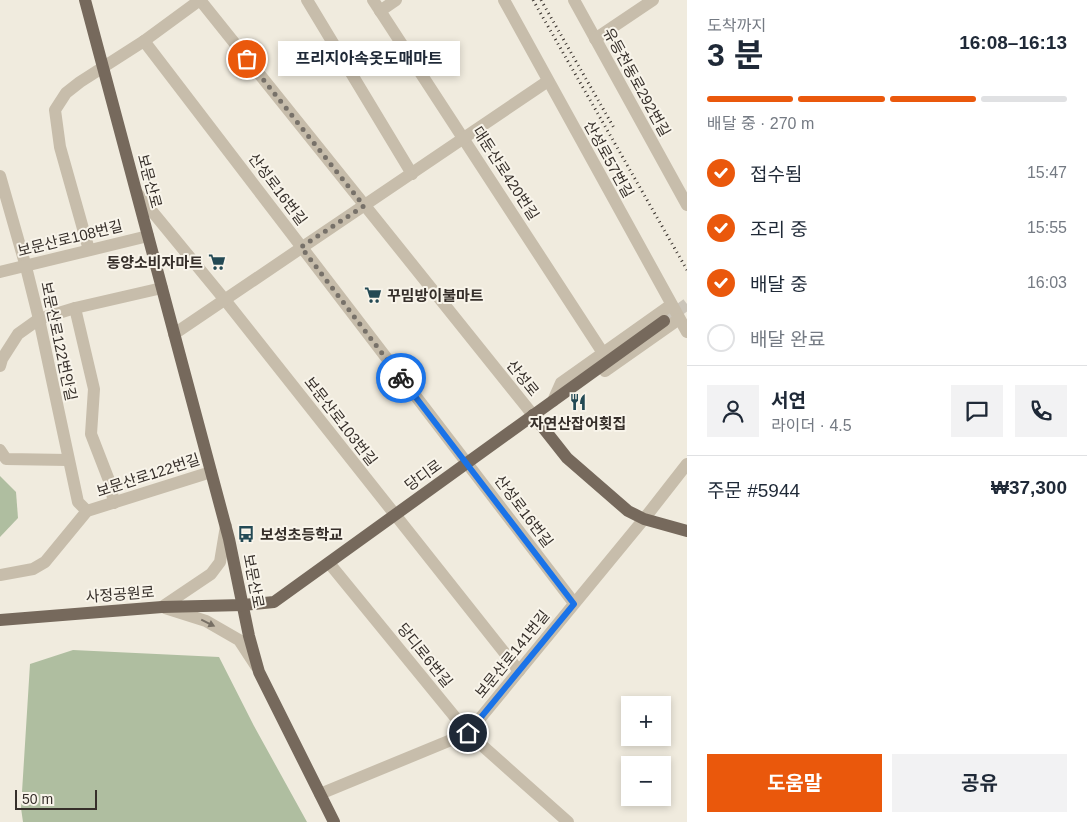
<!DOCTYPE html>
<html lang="ko">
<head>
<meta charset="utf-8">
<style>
  :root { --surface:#fff; --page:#f2f2f3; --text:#1f2937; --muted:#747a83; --line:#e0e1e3; --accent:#ea580c }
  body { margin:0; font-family:Arial,"Noto Sans KR",sans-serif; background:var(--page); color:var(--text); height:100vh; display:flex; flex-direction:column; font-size:19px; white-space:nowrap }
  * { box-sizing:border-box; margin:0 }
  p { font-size:16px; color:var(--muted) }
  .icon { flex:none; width:28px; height:28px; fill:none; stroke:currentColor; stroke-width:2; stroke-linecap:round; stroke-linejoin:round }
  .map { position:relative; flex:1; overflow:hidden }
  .side { display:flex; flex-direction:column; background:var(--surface); width:400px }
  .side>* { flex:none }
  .controls { position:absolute; left:621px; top:696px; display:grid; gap:10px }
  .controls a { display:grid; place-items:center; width:50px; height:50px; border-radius:0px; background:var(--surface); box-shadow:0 2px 8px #0003; font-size:25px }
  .scale { position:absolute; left:15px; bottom:12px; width:82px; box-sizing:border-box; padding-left:5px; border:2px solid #362f2a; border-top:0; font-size:14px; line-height:18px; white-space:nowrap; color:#362f2a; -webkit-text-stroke:4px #f8f4ea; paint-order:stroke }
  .pin { position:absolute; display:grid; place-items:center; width:42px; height:42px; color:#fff; margin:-21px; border:2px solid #fff; border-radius:50%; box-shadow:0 1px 5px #0007 }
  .courier { position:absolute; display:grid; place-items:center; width:50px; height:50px; margin:-25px; border:4px solid #1a73e8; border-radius:50%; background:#fff; color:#222; box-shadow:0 1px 6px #0007 }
  .bubble { position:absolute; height:35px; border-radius:0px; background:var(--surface); box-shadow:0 2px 8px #0003; font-size:16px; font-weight:700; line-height:35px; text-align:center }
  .headline em { font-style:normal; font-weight:700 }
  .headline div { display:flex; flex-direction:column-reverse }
  .headline { display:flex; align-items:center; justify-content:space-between; height:85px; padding:0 20px }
  h1 { font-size:32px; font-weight:700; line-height:38px }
  .bar { display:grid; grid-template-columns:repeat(4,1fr); gap:8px 5px; align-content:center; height:60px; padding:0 20px }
  .bar i { height:6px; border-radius:4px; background:var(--line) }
  .bar .selected { background:var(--accent) }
  .bar p { grid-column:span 4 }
  .line { display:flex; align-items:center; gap:12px; padding:0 20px; border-top:1px solid var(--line) }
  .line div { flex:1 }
  .round { display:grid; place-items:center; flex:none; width:52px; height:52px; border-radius:0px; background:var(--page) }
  ol { padding:0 20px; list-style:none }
  li { display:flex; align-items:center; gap:15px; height:55px }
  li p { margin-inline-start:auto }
  li .icon { padding:5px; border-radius:50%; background:var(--accent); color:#fff; stroke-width:4 }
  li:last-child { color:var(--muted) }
  li i { width:28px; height:28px; border:2px solid var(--line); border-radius:50% }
  .button { display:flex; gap:10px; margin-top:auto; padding:10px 20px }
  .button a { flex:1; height:58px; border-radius:0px; background:var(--accent); color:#fff; font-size:20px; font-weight:700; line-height:58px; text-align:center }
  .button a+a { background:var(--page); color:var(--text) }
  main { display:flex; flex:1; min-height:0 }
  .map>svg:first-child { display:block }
</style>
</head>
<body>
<main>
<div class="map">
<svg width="687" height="822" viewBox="0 0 687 822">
  <rect width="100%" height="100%" fill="#f0ebde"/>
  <!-- green -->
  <g fill="#afbea0">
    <path d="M0,476L16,492L18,518L0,537Z"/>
    <path d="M73,650L219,657L254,726L307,822H23L21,808L30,664Z"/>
  </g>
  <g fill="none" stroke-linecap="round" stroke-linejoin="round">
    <!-- major-tunnel -->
    <path stroke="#cbc5ba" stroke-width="12" stroke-dasharray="12 6" stroke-linecap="butt" d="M664,321L687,304"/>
    <!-- minor -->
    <g stroke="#c7bdab" stroke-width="12">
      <path d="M200,0L533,415"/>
      <path d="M307,0L412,174"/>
      <path d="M373,0L603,353"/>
      <path d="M504,0L687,332"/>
      <path d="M574,0L687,205"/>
      <path d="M380,11L396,0"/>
      <path d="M595,39L653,0"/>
      <path d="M144,41L574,603"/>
      <path d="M0,176L26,267L39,319L78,502L87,511"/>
      <path d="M137,193L225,300L519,671"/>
      <path d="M89,250L60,147L55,110L66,93L80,82L144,41L200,0"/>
      <path d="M0,272L148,236"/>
      <path d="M75,308L94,389L91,434L110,483L114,503"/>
      <path d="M174,334L548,81"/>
      <path d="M0,366L2,359L18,334L39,319L75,308L162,288"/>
      <path d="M605,371L679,319"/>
      <path d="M553,401L561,383L671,305"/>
      <path d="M0,450L6,459L68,460"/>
      <path d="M329,563L468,733L568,822"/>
      <path d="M0,575L33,569L45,562L87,511L211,472"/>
      <path d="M162,607L211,574L220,562L226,526"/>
      <path d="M165,608L206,621L239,640L256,666"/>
      <path d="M320,794L468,733L644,519L687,464"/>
    </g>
    <!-- major -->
    <g stroke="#76695c" stroke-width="12">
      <path d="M85,0L229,539L249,636L259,672L334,822"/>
      <path d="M533,415L567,458L628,511L644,519L687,531"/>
      <path d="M0,620L162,607L243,605L274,602L664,321"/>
    </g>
    <!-- rail -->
    <g stroke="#362f2a" stroke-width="3" stroke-dasharray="1 4" stroke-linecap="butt">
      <path d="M533,0L687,270"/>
      <path d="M541,0L614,128"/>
    </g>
  </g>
  <!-- one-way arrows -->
  <defs><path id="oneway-solid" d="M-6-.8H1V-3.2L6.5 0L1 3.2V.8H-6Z" transform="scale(1.25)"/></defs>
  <use fill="#776f64" href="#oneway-solid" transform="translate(208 623) rotate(26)"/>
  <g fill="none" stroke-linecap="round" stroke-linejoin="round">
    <!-- done -->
    <path stroke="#777169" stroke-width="5" stroke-dasharray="0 9" d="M247,59L364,206L301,247L401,378"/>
    <!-- route -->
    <path stroke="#1a73e8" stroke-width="6" d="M401,378L574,604L468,733"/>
  </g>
  <!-- icons -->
  <defs>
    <g id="supermarket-bare" transform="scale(1.35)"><path d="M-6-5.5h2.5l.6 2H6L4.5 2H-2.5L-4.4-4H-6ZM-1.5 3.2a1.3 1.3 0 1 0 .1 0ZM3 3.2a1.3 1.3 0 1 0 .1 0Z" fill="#234954" stroke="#f8f4ea" stroke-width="2.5" paint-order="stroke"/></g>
    <g id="restaurant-bare" transform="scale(1.35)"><path d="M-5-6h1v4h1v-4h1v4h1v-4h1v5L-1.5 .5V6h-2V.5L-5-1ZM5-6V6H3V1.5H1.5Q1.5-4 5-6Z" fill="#234954" stroke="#f8f4ea" stroke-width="2.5" paint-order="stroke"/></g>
    <g id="bus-bare" transform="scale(1.35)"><path d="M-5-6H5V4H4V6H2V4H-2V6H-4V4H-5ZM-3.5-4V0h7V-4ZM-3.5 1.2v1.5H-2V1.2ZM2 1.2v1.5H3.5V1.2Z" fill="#234954" stroke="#f8f4ea" stroke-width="2.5" paint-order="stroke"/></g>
  </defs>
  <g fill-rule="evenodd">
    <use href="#supermarket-bare" x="217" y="262"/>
    <use href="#supermarket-bare" x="373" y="295"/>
    <use href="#restaurant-bare" x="578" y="402"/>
    <use href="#bus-bare" x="246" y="534"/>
  </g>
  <g text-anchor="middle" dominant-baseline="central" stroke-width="4" stroke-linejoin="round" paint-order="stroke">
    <!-- street labels -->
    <g font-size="15" fill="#362f2a" stroke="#f8f4ea">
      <text transform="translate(637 82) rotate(61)">유등천동로292번길</text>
      <text transform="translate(609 159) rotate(61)">산성로57번길</text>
      <text transform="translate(506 173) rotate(57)">대둔산로420번길</text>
      <text transform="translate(150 181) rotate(75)">보문산로</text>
      <text transform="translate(278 189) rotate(53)">산성로16번길</text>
      <text transform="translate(70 238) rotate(-14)">보문산로108번길</text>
      <text transform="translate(59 341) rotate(78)">보문산로122번안길</text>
      <text transform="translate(523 378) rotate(51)">산성로</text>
      <text transform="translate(341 421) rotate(52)">보문산로103번길</text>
      <text transform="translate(148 475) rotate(-18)">보문산로122번길</text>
      <text transform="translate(423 475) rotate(-36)">당디로</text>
      <text transform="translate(524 511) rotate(53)">산성로16번길</text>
      <text transform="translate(254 581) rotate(79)">보문산로</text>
      <text transform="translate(120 594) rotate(-4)">사정공원로</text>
      <text transform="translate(512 654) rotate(-51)">보문산로141번길</text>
      <text transform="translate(425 655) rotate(51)">당디로6번길</text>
    </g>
    <!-- poi labels -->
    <g font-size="15" font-weight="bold" fill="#362f2a" stroke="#f8f4ea" text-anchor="start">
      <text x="203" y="262" text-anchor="end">동양소비자마트</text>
      <text x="387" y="295">꾸밈방이불마트</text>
      <text x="578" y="423" text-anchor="middle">자연산잡어횟집</text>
      <text x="260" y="534">보성초등학교</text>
    </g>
  </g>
</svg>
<div class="controls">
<a>+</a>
<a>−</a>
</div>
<div class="scale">50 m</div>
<div class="pin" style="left:247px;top:59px;background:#ea580c"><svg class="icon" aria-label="bag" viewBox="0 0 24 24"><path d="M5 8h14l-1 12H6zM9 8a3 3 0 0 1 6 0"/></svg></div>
<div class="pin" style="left:468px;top:733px;background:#1f2937"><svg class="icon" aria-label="home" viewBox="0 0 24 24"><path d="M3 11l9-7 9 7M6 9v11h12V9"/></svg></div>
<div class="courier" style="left:401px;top:378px"><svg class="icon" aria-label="bike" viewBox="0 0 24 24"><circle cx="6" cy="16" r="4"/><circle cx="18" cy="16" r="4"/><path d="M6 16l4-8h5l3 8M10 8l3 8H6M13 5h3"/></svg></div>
<div class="bubble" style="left:278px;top:41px;width:182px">프리지아속옷도매마트</div>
</div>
<section class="side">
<div class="headline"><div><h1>3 분</h1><p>도착까지</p></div><em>16:08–16:13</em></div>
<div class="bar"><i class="selected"></i><i class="selected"></i><i class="selected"></i><i></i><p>배달 중 · 270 m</p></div>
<ol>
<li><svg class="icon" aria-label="check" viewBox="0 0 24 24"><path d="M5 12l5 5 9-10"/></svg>접수됨<p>15:47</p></li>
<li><svg class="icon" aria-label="check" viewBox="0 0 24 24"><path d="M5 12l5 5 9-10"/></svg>조리 중<p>15:55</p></li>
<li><svg class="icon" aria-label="check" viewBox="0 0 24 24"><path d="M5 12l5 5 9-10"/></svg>배달 중<p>16:03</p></li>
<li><i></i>배달 완료</li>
</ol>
<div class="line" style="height:90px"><a class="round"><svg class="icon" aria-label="person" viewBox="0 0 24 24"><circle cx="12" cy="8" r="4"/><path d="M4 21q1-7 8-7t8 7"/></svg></a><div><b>서연</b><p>라이더 · 4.5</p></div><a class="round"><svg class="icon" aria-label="chat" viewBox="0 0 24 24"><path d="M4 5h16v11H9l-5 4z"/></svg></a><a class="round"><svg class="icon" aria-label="phone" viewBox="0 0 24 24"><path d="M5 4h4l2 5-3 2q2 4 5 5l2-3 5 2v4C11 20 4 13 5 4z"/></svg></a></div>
<div class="line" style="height:65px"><div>주문 #5944</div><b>₩37,300</b></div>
<div class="button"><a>도움말</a><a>공유</a></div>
</section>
</main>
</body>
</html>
